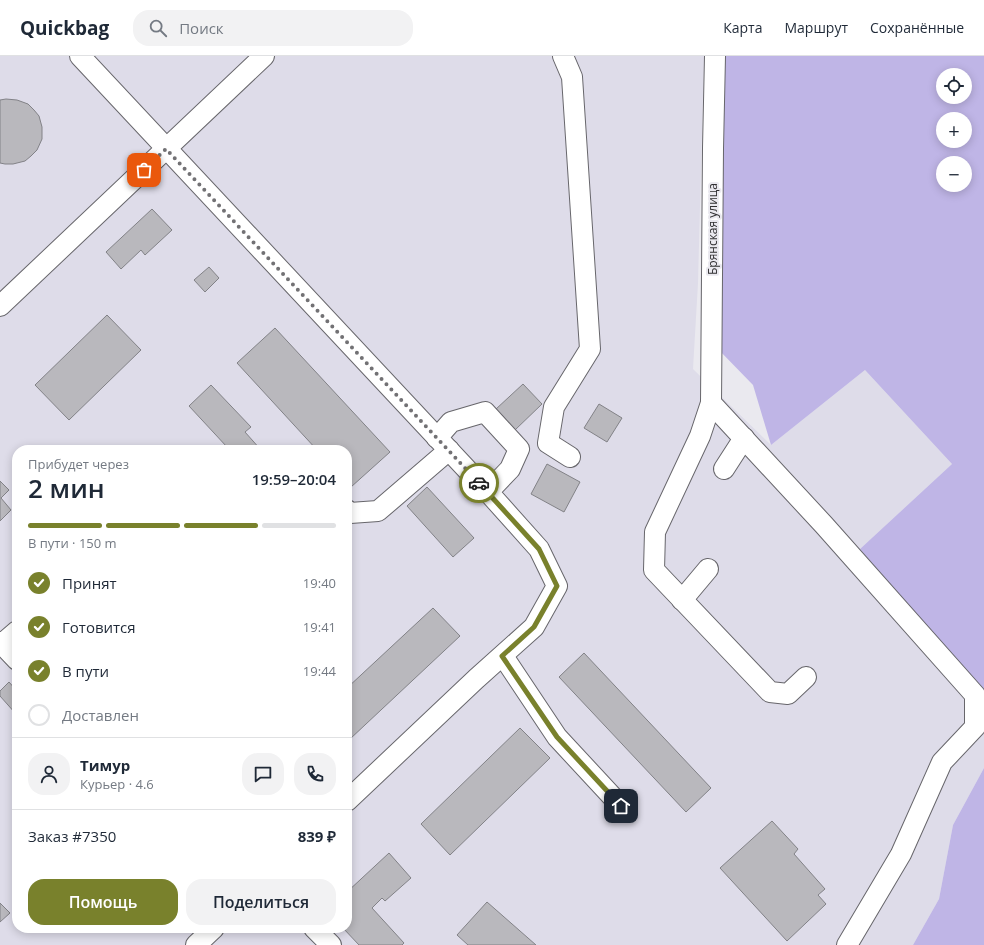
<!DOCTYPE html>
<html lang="ru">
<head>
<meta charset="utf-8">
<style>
  :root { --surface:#fff; --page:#f2f2f3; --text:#1f2937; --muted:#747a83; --line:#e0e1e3; --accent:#79812c }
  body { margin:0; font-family:"Open Sans",sans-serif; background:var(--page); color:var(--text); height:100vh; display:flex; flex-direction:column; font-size:15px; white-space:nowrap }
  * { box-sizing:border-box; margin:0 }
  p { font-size:13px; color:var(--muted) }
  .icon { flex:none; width:22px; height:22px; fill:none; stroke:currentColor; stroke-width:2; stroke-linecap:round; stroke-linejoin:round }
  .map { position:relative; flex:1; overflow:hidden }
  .drawer { position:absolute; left:12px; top:389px; width:340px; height:488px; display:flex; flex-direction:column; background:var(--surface); border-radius:16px; box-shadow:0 2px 10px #0003 }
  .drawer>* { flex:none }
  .tools { position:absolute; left:936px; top:12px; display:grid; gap:8px }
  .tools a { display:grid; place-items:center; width:36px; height:36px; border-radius:50%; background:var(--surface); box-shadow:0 2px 10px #0003; font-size:20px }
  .pin { position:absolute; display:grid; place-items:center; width:34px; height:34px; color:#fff; margin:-17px; border-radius:8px; box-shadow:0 2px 6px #0006 }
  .courier { position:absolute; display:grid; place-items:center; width:40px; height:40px; margin:-20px; border:3px solid #79812c; border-radius:50%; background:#fff; color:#222; box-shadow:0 1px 5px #0007 }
  .head em { font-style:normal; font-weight:600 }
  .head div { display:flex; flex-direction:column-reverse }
  .head { display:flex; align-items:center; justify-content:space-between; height:68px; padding:0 16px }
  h1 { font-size:26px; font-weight:600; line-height:30px }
  .bar { display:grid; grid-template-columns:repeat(4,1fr); gap:6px 4px; align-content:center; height:48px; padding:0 16px }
  .bar i { height:5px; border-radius:3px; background:var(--line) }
  .bar .selected { background:var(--accent) }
  .bar p { grid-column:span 4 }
  .line { display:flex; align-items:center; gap:10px; padding:0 16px; border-top:1px solid var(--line) }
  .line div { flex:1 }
  .round { display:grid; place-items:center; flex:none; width:42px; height:42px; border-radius:16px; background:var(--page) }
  ol { padding:0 16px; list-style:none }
  li { display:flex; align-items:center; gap:12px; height:44px }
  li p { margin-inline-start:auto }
  li .icon { padding:4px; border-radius:50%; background:var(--accent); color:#fff; stroke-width:4 }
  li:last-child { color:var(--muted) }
  li i { width:22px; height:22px; border:2px solid var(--line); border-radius:50% }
  .cta { display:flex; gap:8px; margin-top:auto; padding:8px 16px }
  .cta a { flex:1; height:46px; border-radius:16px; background:var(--accent); color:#fff; font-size:16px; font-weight:600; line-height:46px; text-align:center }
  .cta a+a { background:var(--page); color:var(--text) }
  header { display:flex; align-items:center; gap:24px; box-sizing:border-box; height:56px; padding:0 20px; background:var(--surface); border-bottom:1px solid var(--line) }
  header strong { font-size:19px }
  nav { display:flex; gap:22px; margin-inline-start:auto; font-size:14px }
  .search { width:280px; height:36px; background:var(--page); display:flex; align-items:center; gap:10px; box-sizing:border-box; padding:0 14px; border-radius:16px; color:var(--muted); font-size:15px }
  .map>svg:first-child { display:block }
</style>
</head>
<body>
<header>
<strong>Quickbag</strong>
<div class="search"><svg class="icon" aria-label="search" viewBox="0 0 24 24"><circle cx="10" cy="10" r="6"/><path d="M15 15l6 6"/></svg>Поиск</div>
<nav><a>Карта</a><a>Маршрут</a><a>Сохранённые</a></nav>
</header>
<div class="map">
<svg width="984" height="889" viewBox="0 0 984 889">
  <rect width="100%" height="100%" fill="#eae9ef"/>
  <!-- built -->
  <path fill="#dedce9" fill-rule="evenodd" d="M0,0H704L698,227L693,313L771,389L865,314L952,408L860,493L984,645V712L953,769L939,843L913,889H0ZM17,394H347V872H17Z"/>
  <!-- green -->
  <g fill="#bfb5e6" fill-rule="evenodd">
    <path d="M725,0H984V645L860,493L952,408L865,314L771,389L753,329L718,293ZM943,19H965V41H943ZM943,63H965V85H943ZM943,107H965V129H943Z"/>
    <path d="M984,712V889H913L939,843L953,769Z"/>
  </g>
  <!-- building -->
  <g fill="#b9b8bd" stroke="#828287">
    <path d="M6,43L17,44L28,48L34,54L39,60L42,71V83L37,94L31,100L25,105L13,108H5L0,107V44Z"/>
    <path d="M152,153L172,174L145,199L141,194L121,213L106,196Z"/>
    <path d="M209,211L219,222L205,236L194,224Z"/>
    <path d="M107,259L141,294L69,364L35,329Z"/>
    <path d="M275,272L390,396L351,431L347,427V394H317L237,307Z"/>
    <path d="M523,328L542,348L515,374L496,353Z"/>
    <path d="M211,329L251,371L245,376L261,394H224L227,391L189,350Z"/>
    <path d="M599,348L622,362L607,386L584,372Z"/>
    <path d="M547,408L580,426L564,456L531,438Z"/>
    <path d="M0,425L9,434L1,442L11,454L0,465Z"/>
    <path d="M427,431L474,482L453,501L407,450Z"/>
    <path d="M433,552L460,580L350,683L347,680V632Z"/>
    <path d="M584,597L711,732L686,756L559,621Z"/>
    <path d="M9,626L17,635L16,658L0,640V635Z"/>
    <path d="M520,672L550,702L450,799L421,768Z"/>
    <path d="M772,765L798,793L794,798L825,833L818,839L826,848L787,885L720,812Z"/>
    <path d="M389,797L411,822L385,845L382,842L372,852L404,887L402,889H359L343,872H347V836Z"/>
    <path d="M487,846L536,889H468L457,879Z"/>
    <path d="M0,847L10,857L0,866Z"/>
  </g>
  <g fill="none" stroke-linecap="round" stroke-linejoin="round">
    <!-- minor casing -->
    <g stroke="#67666b" stroke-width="22">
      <g id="minor">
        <path d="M80,0L488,436L539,493L557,530L534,571L476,623L347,745"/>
        <path d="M563,0L572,21L590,293L554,351L548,387L570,401"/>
        <path d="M715,0L713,92L711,347L700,380L655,476L654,514L770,636L788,638L806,621"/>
        <path d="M0,250L264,0"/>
        <path d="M711,347L824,469L975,639V671L942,706L901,798L847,889"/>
        <path d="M437,382L451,366L485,356L519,393L510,413L488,436"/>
        <path d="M724,413L744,382"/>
        <path d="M347,454L350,457L378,455L449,394"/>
        <path d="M682,544L708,513"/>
        <path d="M0,586L17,604"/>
        <path d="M2,588L17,575"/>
        <path d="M503,600L557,681L621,750"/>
        <path d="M314,872L331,889"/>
        <path d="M196,889L214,872"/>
      </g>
    </g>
    <!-- minor -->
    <use href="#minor" stroke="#fff" stroke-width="20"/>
  </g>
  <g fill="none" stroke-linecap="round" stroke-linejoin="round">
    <!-- done -->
    <path stroke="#727174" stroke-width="4" stroke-dasharray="0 7.2" d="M144,114L166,93L479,427"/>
    <!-- route -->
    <path stroke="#79812c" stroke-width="5" d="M479,427L539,493L557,530L534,571L502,600L557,681L621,750"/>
  </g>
  <g text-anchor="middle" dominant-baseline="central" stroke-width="4" stroke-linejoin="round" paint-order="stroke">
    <!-- street labels -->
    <g font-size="12" fill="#313032" stroke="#eae9ef">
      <text transform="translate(712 173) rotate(-90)">Брянская улица</text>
    </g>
  </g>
</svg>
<div class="tools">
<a><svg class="icon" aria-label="locate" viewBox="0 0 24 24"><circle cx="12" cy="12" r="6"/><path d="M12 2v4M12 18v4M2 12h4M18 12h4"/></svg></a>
<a>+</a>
<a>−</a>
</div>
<div class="pin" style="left:144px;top:114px;background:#ea580c"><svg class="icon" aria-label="bag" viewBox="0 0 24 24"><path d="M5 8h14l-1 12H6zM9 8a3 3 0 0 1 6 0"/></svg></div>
<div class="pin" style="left:621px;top:750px;background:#1f2937"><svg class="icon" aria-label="home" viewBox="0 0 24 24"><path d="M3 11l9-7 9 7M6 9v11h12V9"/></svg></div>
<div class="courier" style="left:479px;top:427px"><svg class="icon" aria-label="car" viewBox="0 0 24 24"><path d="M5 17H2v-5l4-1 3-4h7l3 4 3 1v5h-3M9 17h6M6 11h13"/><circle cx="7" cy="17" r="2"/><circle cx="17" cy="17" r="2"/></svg></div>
<section class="drawer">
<div class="head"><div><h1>2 мин</h1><p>Прибудет через</p></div><em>19:59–20:04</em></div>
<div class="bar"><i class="selected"></i><i class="selected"></i><i class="selected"></i><i></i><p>В пути · 150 m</p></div>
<ol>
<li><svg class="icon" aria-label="check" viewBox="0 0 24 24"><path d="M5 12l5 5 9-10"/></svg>Принят<p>19:40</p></li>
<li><svg class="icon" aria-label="check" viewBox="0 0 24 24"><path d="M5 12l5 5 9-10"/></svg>Готовится<p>19:41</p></li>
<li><svg class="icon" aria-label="check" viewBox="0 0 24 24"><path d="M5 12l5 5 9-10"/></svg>В пути<p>19:44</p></li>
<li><i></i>Доставлен</li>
</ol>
<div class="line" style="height:72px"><a class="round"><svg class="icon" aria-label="person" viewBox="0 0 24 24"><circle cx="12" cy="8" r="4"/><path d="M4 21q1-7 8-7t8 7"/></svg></a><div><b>Тимур</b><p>Курьер · 4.6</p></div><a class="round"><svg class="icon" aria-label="chat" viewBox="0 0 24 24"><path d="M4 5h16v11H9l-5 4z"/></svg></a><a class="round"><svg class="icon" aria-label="phone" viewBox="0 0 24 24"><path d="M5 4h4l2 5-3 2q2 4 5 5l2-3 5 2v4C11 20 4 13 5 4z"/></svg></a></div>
<div class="line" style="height:52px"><div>Заказ #7350</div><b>839 ₽</b></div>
<div class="cta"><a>Помощь</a><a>Поделиться</a></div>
</section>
</div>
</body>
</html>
